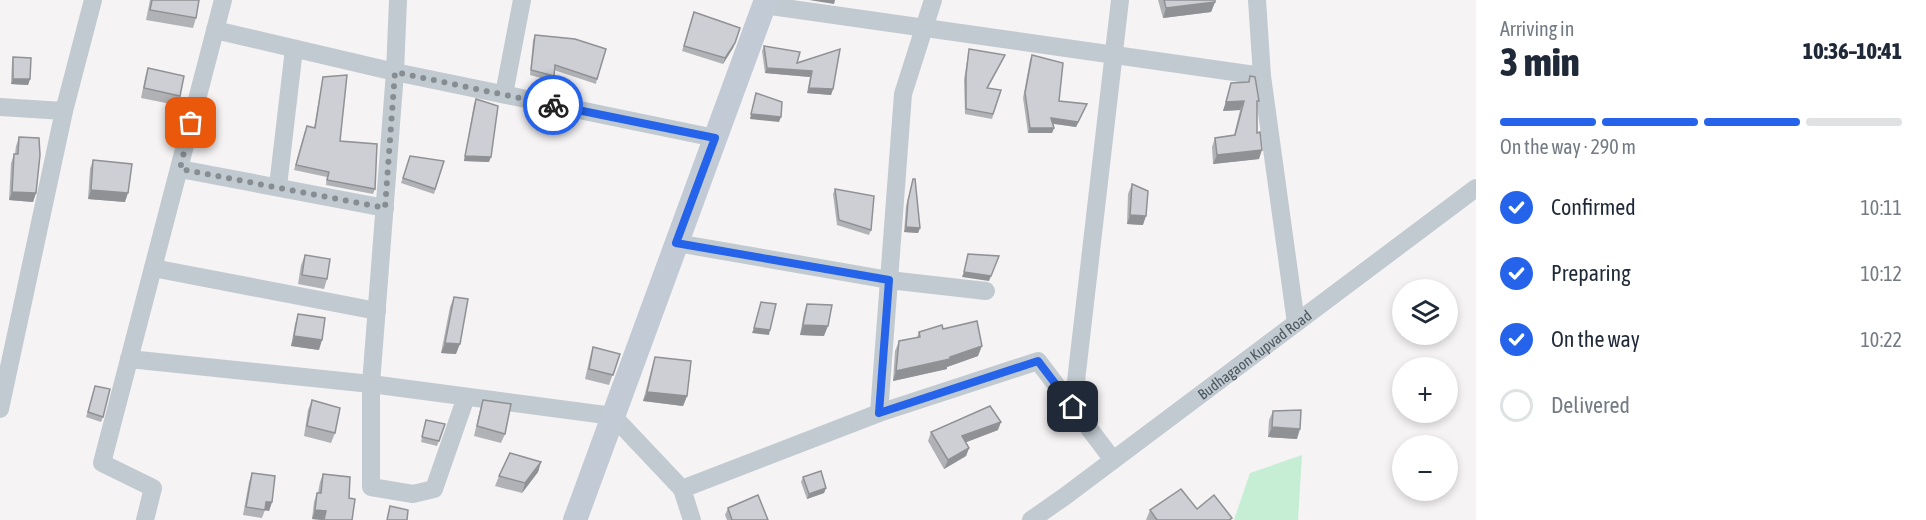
<!DOCTYPE html>
<html lang="en">
<head>
<meta charset="utf-8">
<style>
  :root { --surface:#fff; --page:#f2f2f3; --text:#1f2937; --muted:#747a83; --line:#e0e1e3; --accent:#2563eb }
  body { margin:0; font-family:"Asap Condensed",sans-serif; background:var(--page); color:var(--text); height:100vh; display:flex; flex-direction:column; font-size:22px; white-space:nowrap }
  * { box-sizing:border-box; margin:0 }
  p { font-size:20px; color:var(--muted) }
  .icon { flex:none; width:33px; height:33px; fill:none; stroke:currentColor; stroke-width:2; stroke-linecap:round; stroke-linejoin:round }
  .map { position:relative; flex:1; overflow:hidden }
  .details { display:flex; flex-direction:column; background:var(--surface); width:450px }
  .details>* { flex:none }
  .tools { position:absolute; left:1392px; top:279px; display:grid; gap:12px }
  .tools a { display:grid; place-items:center; width:66px; height:66px; border-radius:50%; background:var(--surface); box-shadow:0 3px 9px #0003; font-size:30px }
  .pin { position:absolute; display:grid; place-items:center; width:51px; height:51px; color:#fff; margin:-26px; border-radius:12px; box-shadow:0 3px 9px #0006 }
  .courier { position:absolute; display:grid; place-items:center; width:60px; height:60px; margin:-30px; border:4px solid #2563eb; border-radius:50%; background:#fff; color:#222; box-shadow:0 2px 8px #0007 }
  .headline em { font-style:normal; font-weight:800 }
  .headline div { display:flex; flex-direction:column-reverse }
  .headline { display:flex; align-items:center; justify-content:space-between; height:102px; padding:0 24px }
  h1 { font-size:39px; font-weight:800; line-height:45px }
  .bar { display:grid; grid-template-columns:repeat(4,1fr); gap:9px 6px; align-content:center; height:72px; padding:0 24px }
  .bar i { height:8px; border-radius:4px; background:var(--line) }
  .bar .on { background:var(--accent) }
  .bar p { grid-column:span 4 }
  ol { padding:0 24px; list-style:none }
  li { display:flex; align-items:center; gap:18px; height:66px }
  li p { margin-inline-start:auto }
  li .icon { padding:6px; border-radius:50%; background:var(--accent); color:#fff; stroke-width:4 }
  li:last-child { color:var(--muted) }
  li i { width:33px; height:33px; border:3px solid var(--line); border-radius:50% }
  main { display:flex; flex:1; min-height:0 }
  .map>svg:first-child { display:block }
</style>
</head>
<body>
<main>
<div class="map">
<svg width="1476" height="520" viewBox="0 0 1476 520">
  <rect width="100%" height="100%" fill="#f5f3f3"/>
  <!-- green -->
  <path fill="#c5eed5" d="M1302,455L1298,520H1234L1250,473Z"/>
  <g fill="none" stroke-linecap="round" stroke-linejoin="round">
    <!-- street -->
    <g stroke="#c1cad0" stroke-width="18">
      <path d="M398,0L395,72L371,384L613,416L682,489L879,413L1038,361L1113,460"/>
      <path d="M1257,0L1262,76L1296,323"/>
      <path d="M764,5L1262,76"/>
      <path d="M215,30L395,72L715,138"/>
      <path d="M504,94L522,0"/>
      <path d="M0,107L64,111"/>
      <path d="M180,169L385,208"/>
      <path d="M278,186L294,49"/>
      <path d="M677,243L889,280L986,291"/>
      <path d="M153,268L377,311"/>
      <path d="M129,359L371,384V487L413,494L434,489L466,397"/>
      <path d="M1073,407L1120,0"/>
      <path d="M0,409L64,111L93,0"/>
      <path d="M879,413L903,94L933,0"/>
      <path d="M682,489L692,520"/>
      <path d="M145,520L153,488L102,463L223,0"/>
      <path id="s1" d="M1031,520L1064,497L1476,188"/>
    </g>
    <!-- secondary -->
    <path stroke="#c2cbd5" stroke-width="24" d="M575,520L766,0"/>
  </g>
  <!-- wall -->
  <g fill="#b0b2b6">
    <path d="M150,0H199L196,18L193,28L146,20Z"/>
    <path d="M1158,0H1215V2L1211,12L1163,18Z"/>
    <path d="M694,12L740,28L733,48L723,64L682,51Z"/>
    <path d="M535,35L597,79L596,84L554,70L552,81L530,75L533,40Z"/>
    <path d="M764,46L797,63L833,89L831,95L807,93L810,77L765,73L762,51Z"/>
    <path d="M969,49L1003,60L988,88L1001,90L992,119L965,114L964,80L968,55Z"/>
    <path d="M1032,55L1059,101L1085,109L1076,127L1053,124L1054,128L1052,133H1028L1023,98L1030,60Z"/>
    <path d="M13,57L30,79L28,85L11,84L12,62Z"/>
    <path d="M148,68L180,96L176,105L141,98L145,78Z"/>
    <path d="M1250,76L1257,106V133L1259,159L1213,164L1212,147L1215,138L1234,135L1240,110L1223,111L1231,83L1248,82Z"/>
    <path d="M323,77L340,141L375,189L373,194L326,185L327,177L294,170L305,131L314,128L322,82Z"/>
    <path d="M476,99L489,162L464,161L474,104Z"/>
    <path d="M19,137L36,193L33,202L9,200L11,163L14,154H15L16,146Z"/>
    <path d="M410,156L444,161L434,194L401,183Z"/>
    <path d="M93,160L125,202L88,199L90,169Z"/>
    <path d="M913,179L920,228L918,233L904,232L906,206Z"/>
    <path d="M1132,184L1143,225L1127,224L1128,194Z"/>
    <path d="M835,189L871,230L869,235L837,225L833,194Z"/>
    <path d="M305,255L327,279L324,289L298,284L301,265Z"/>
    <path d="M454,297L456,354L441,353L450,307Z"/>
    <path d="M807,304L824,336L800,335L804,313Z"/>
    <path d="M298,314L319,350L291,346L295,324Z"/>
    <path d="M919,332L978,356L947,367V369L893,381L895,351L899,341L917,337Z"/>
    <path d="M593,347L620,354L609,385L585,379L590,357Z"/>
    <path d="M655,357L687,396L683,406L643,401L652,367Z"/>
    <path d="M95,386L103,417L101,422L86,417Z"/>
    <path d="M312,400L335,433L331,443L304,436L308,410Z"/>
    <path d="M483,400L505,434L501,443L474,436L480,410Z"/>
    <path d="M1273,411L1297,439L1268,437L1269,420Z"/>
    <path d="M426,420L445,424L437,446L421,442Z"/>
    <path d="M998,430L966,442L969,448L966,456L944,469L928,441L931,432Z"/>
    <path d="M541,462L538,472L522,493L495,486L499,476Z"/>
    <path d="M252,473L272,502L269,511L265,510L262,518L243,515L249,482Z"/>
    <path d="M323,474L349,498L352,520H322L312,519L314,502L317,493H318L320,482Z"/>
    <path d="M803,477L826,488L824,493L807,499L801,482Z"/>
    <path d="M728,508L768,520H727L725,515Z"/>
    <path d="M1197,509L1232,518L1231,520H1146L1150,510Z"/>
  </g>
  <!-- shaded-wall -->
  <g fill="#909194">
    <path d="M809,0H835L834,4Z"/>
    <path d="M1215,2L1211,12L1163,18L1166,8Z"/>
    <path d="M735,43L733,48L723,64L725,58Z"/>
    <path d="M767,68L812,71L810,77L765,73Z"/>
    <path d="M13,79H30L28,85L11,84Z"/>
    <path d="M809,88L833,89L831,95L807,93Z"/>
    <path d="M1244,101L1240,110L1223,111L1226,102Z"/>
    <path d="M1087,104L1076,127L1050,123L1051,118Z"/>
    <path d="M751,114L781,117L779,122L750,119Z"/>
    <path d="M1030,128H1054L1052,133H1028Z"/>
    <path d="M1262,150L1259,159L1213,164L1217,155Z"/>
    <path d="M465,156L491,157L489,162L464,161Z"/>
    <path d="M91,190L128,193L125,202L88,199Z"/>
    <path d="M12,192L36,193L33,202L9,200Z"/>
    <path d="M1130,215L1146,216L1143,225L1127,224Z"/>
    <path d="M906,227L920,228L918,233L904,232Z"/>
    <path d="M999,256L989,281L962,277L964,272Z"/>
    <path d="M803,325L828,326L824,336L800,335Z"/>
    <path d="M754,328L770,330L769,335L752,333Z"/>
    <path d="M294,336L322,340L319,350L291,346Z"/>
    <path d="M445,343L460,344L456,354L441,353Z"/>
    <path d="M982,346L978,356L947,367V369L893,381L896,371L950,357Z"/>
    <path d="M647,392L687,396L683,406L643,401Z"/>
    <path d="M1001,422L998,430L959,445L962,436Z"/>
    <path d="M1272,427L1300,429L1297,439L1268,437Z"/>
    <path d="M969,448L966,456L944,469L948,460Z"/>
    <path d="M541,462L538,472L522,493L525,483Z"/>
    <path d="M826,488L824,493L807,499L809,494Z"/>
    <path d="M266,502H272L269,511L265,510Z"/>
    <path d="M315,510L326,511L323,520L312,519Z"/>
  </g>
  <!-- building -->
  <g fill="#cdcfd4" stroke="#909194" stroke-width="1.5">
    <path d="M152,0H199L196,18L150,10Z"/>
    <path d="M1164,0H1215V2L1166,8Z"/>
    <path d="M694,12L740,28L735,43L725,58L684,46Z"/>
    <path d="M535,35L575,39L606,49L597,79L555,65L554,76L531,70Z"/>
    <path d="M764,46L800,52L797,63L840,49L833,89L809,88L812,71L767,68Z"/>
    <path d="M969,49L1005,55L987,88L1001,90L993,114L966,109V75Z"/>
    <path d="M1032,55L1063,63L1059,101L1087,104L1078,122L1051,118L1054,128H1030L1025,93Z"/>
    <path d="M13,57L31,58L30,79H13Z"/>
    <path d="M148,68L184,76L180,96L144,88Z"/>
    <path d="M347,75L340,141L377,144L375,189L327,180L329,172L296,165L307,126L315,128L323,77Z"/>
    <path d="M1250,76L1255,77L1259,101H1257V133L1260,132L1262,150L1217,155L1215,138L1235,135L1244,101L1226,102L1231,83L1249,82Z"/>
    <path d="M756,93L782,102L781,117L751,114Z"/>
    <path d="M476,99L498,106L491,157L465,156Z"/>
    <path d="M19,137L39,138L40,155L36,193L12,192L14,154H18Z"/>
    <path d="M410,156L444,161L435,189L403,178Z"/>
    <path d="M93,160L132,164L128,193L91,190Z"/>
    <path d="M913,179H915L920,228L906,227L908,201Z"/>
    <path d="M1132,184L1148,191L1146,216L1130,215Z"/>
    <path d="M835,189L874,196L871,230L839,220Z"/>
    <path d="M968,254L999,256L991,276L964,272Z"/>
    <path d="M305,255L330,259L327,279L302,275Z"/>
    <path d="M454,297L468,299L460,344L445,343Z"/>
    <path d="M761,302L776,304L770,330L754,328Z"/>
    <path d="M807,304L832,305L828,326L803,325Z"/>
    <path d="M298,314L325,318L322,340L294,336Z"/>
    <path d="M977,321L982,346L950,357V359L896,371L899,341L920,337L919,332L942,325L943,329Z"/>
    <path d="M593,347L620,354L613,375L589,369Z"/>
    <path d="M655,357L691,361L687,396L647,392Z"/>
    <path d="M95,386L110,389L103,417L88,412Z"/>
    <path d="M312,400L340,408L335,433L307,426Z"/>
    <path d="M483,400L511,404L505,434L477,426Z"/>
    <path d="M990,406L1001,422L962,436L969,448L948,460L931,432Z"/>
    <path d="M1301,410L1300,429L1272,427L1273,411Z"/>
    <path d="M426,420L445,424L439,441L422,437Z"/>
    <path d="M510,453L541,462L525,483L499,476Z"/>
    <path d="M821,471L826,488L809,494L803,477Z"/>
    <path d="M252,473L275,476L272,502H266L265,510L246,507Z"/>
    <path d="M323,474L350,477L349,498L355,499L352,520H324L326,511L315,510L317,493H321Z"/>
    <path d="M1181,489L1197,509L1214,495L1232,518L1229,520H1157L1150,510Z"/>
    <path d="M758,495L768,520H732L728,508Z"/>
    <path d="M390,506L408,510L407,520H387Z"/>
  </g>
  <g fill="none" stroke-linecap="round" stroke-linejoin="round">
    <!-- done -->
    <path stroke="#868d93" stroke-width="6" stroke-dasharray="0 10.8" d="M191,123L180,169L385,208L395,72L553,105"/>
    <!-- route -->
    <path stroke="#2563eb" stroke-width="8" d="M553,105L715,138L676,243L889,280L879,413L1038,361L1073,407"/>
  </g>
  <g text-anchor="middle" dominant-baseline="central" stroke-width="4.5" stroke-linejoin="round" paint-order="stroke">
    <!-- street labels -->
    <g font-size="15" fill="#4b565f" stroke="#fff">
      <text stroke="none"><textPath href="#s1" startOffset="278">Budhagaon Kupvad Road</textPath></text>
    </g>
  </g>
</svg>
<div class="tools">
<a><svg class="icon" aria-label="layers" viewBox="0 0 24 24"><path d="M12 4l9 5-9 5-9-5zM3 14l9 5 9-5"/></svg></a>
<a>+</a>
<a>−</a>
</div>
<div class="pin" style="left:191px;top:123px;background:#ea580c"><svg class="icon" aria-label="bag" viewBox="0 0 24 24"><path d="M5 8h14l-1 12H6zM9 8a3 3 0 0 1 6 0"/></svg></div>
<div class="pin" style="left:1073px;top:407px;background:#1f2937"><svg class="icon" aria-label="home" viewBox="0 0 24 24"><path d="M3 11l9-7 9 7M6 9v11h12V9"/></svg></div>
<div class="courier" style="left:553px;top:105px"><svg class="icon" aria-label="bike" viewBox="0 0 24 24"><circle cx="6" cy="16" r="4"/><circle cx="18" cy="16" r="4"/><path d="M6 16l4-8h5l3 8M10 8l3 8H6M13 5h3"/></svg></div>
</div>
<section class="details">
<div class="headline"><div><h1>3 min</h1><p>Arriving in</p></div><em>10:36–10:41</em></div>
<div class="bar"><i class="on"></i><i class="on"></i><i class="on"></i><i></i><p>On the way · 290 m</p></div>
<ol>
<li><svg class="icon" aria-label="check" viewBox="0 0 24 24"><path d="M5 12l5 5 9-10"/></svg>Confirmed<p>10:11</p></li>
<li><svg class="icon" aria-label="check" viewBox="0 0 24 24"><path d="M5 12l5 5 9-10"/></svg>Preparing<p>10:12</p></li>
<li><svg class="icon" aria-label="check" viewBox="0 0 24 24"><path d="M5 12l5 5 9-10"/></svg>On the way<p>10:22</p></li>
<li><i></i>Delivered</li>
</ol>
</section>
</main>
</body>
</html>
